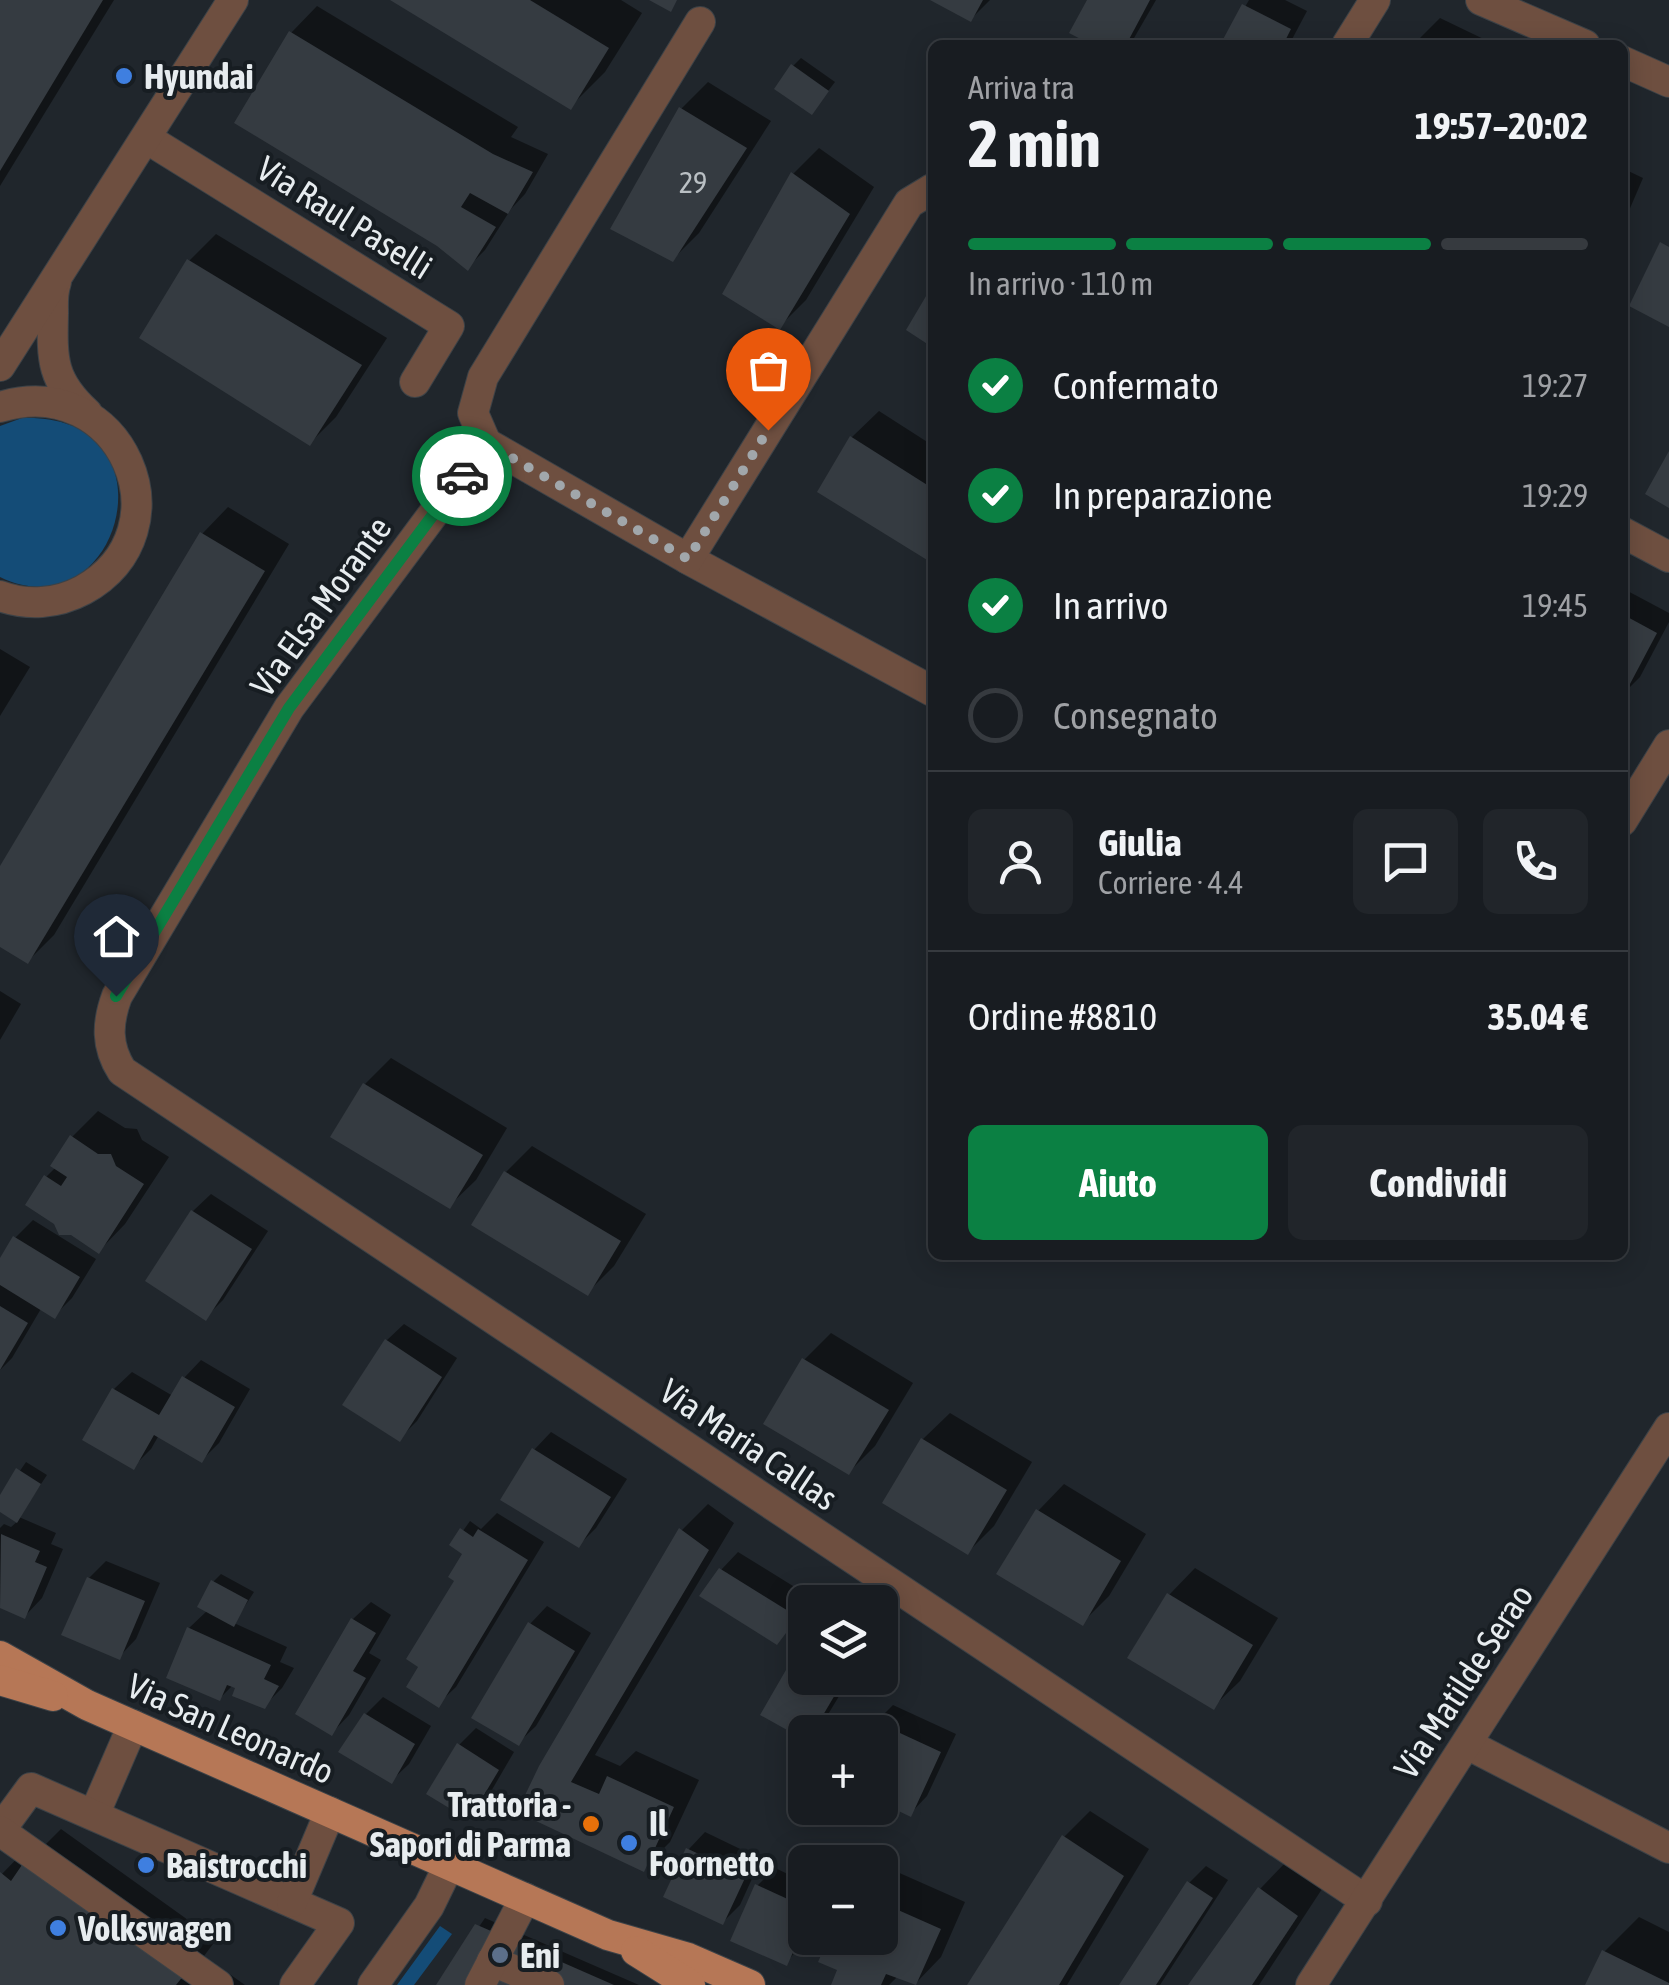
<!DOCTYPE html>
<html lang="it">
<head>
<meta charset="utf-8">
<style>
  :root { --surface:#181c21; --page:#21252a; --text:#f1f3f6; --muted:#9fa1a5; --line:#363a3f; --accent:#0b8043 }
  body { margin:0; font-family:"Asap Condensed",sans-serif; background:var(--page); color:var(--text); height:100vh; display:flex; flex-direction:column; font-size:38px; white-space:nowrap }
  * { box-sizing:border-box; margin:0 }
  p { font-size:32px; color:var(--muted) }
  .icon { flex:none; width:55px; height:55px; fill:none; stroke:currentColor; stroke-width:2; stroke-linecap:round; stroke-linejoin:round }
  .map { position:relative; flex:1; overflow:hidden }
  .side { position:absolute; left:928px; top:40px; width:700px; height:1220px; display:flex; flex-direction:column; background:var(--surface); border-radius:15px; box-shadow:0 5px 25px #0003,0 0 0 2px var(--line) }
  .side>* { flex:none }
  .tools { position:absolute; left:788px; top:1585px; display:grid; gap:20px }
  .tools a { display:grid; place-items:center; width:110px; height:110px; border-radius:15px; background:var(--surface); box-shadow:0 5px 25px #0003,0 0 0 2px var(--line); font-size:50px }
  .pin { position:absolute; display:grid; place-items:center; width:85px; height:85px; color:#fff; margin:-102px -42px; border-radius:50% 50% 50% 0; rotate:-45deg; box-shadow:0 0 10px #0007 }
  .pin .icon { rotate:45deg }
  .courier { position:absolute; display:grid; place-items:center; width:100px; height:100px; margin:-50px; border:8px solid #0b8043; border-radius:50%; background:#fff; color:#222; box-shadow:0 2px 12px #0007 }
  .overview em { font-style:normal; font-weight:700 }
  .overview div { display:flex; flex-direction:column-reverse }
  .overview { display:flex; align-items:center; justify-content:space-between; height:170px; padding:0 40px }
  h1 { font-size:65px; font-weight:700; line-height:75px }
  .bar { display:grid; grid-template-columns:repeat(4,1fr); gap:15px 10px; align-content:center; height:120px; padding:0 40px }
  .bar i { height:12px; border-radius:8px; background:var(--line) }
  .bar .current { background:var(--accent) }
  .bar p { grid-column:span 4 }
  .line { display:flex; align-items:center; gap:25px; padding:0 40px; border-top:2px solid var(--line) }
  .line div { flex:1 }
  .round { display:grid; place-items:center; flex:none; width:105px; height:105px; border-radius:15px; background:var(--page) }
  ol { padding:0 40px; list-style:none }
  li { display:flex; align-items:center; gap:30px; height:110px }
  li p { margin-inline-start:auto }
  li .icon { padding:10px; border-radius:50%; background:var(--accent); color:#fff; stroke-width:4 }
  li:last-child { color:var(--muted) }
  li i { width:55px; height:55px; border:5px solid var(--line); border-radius:50% }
  .primary-button { display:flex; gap:20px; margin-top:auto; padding:20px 40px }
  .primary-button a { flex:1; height:115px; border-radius:15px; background:var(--accent); color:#fff; font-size:40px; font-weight:700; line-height:115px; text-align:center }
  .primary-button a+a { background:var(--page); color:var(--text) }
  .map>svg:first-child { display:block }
</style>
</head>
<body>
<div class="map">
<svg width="1669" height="1985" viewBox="0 0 1669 1985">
  <rect width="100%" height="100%" fill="#20262c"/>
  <!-- green -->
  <g fill="#144c77">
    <path d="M22,418C181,412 121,636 0,577V426Z"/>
    <path d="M440,1926L452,1934L414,1985H397Z"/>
  </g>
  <!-- shadow -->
  <g fill="#0007">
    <path d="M0,0H114L0,186Z"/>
    <path d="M395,0H621L642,13L605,72L570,107Z"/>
    <path d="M935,0H990L971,19Z"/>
    <path d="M1089,0H1156L1130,45H1097Z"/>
    <path d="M1249,0H1285L1307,11L1289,45H1223Z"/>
    <path d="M317,6L518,127L511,137L548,154L525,194L511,209L485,250L468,267L291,33Z"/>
    <path d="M1440,18L1496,45H1413Z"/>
    <path d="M801,58L835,82L812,112L793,66Z"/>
    <path d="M708,82L771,121L699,233L673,259L681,109Z"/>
    <path d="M819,148L874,187L806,300L780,326L793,174Z"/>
    <path d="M1622,168L1643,178L1622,227Z"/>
    <path d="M216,234L387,338L336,417L310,443L189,261Z"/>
    <path d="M879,411L932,445V560L820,491L852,437Z"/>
    <path d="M228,507L289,544L54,935L28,961L0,945V870L202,534Z"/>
    <path d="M1622,588L1669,613V622L1640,677L1622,695Z"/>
    <path d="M0,649L30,667L0,716Z"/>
    <path d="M0,991L21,1004L0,1040Z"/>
    <path d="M391,1058L507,1128L476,1180L449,1206L365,1084Z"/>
    <path d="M98,1111L125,1128L137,1129L142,1140L169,1157L125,1224L99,1251L46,1177L56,1167L72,1137Z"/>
    <path d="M532,1146L646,1214L614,1266L588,1292L506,1172Z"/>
    <path d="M211,1194L268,1231L223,1300L206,1317L148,1280L193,1211Z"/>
    <path d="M33,1220L96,1259L72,1298L55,1315L42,1307L12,1358L0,1370V1263L15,1238Z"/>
    <path d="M404,1324L457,1358L417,1421L399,1439L386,1341Z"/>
    <path d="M831,1333L913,1383L875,1446L849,1472L804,1360Z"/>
    <path d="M201,1360L250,1389L219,1443L202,1460L159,1435L151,1449L133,1467L114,1389L132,1372L173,1396L184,1378Z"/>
    <path d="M950,1413L1032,1462L994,1526L968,1552L885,1502L923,1439Z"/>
    <path d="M551,1432L627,1479L596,1528L579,1545L534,1450Z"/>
    <path d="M26,1462L47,1475L19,1517L56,1533L51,1544L63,1549L42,1598L25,1616L0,1605V1528L4,1524L11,1527L18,1521L0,1510V1500Z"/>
    <path d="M1064,1484L1146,1534L1109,1596L1082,1623L1038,1511Z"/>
    <path d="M708,1504L734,1523L595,1755L620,1766L636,1751L699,1780L670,1842L643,1869L521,1810L682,1530Z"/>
    <path d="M497,1513L544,1542L456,1687L438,1704L422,1666L472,1544L453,1545L470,1521L481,1529Z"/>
    <path d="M738,1552L814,1599L805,1602V1610L777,1642L721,1570Z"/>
    <path d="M106,1561L160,1583L136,1639L119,1657L89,1578Z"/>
    <path d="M1195,1568L1278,1618L1240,1681L1213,1707L1169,1595Z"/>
    <path d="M221,1574L254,1592L234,1623L287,1647L280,1662L294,1668L282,1688L264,1706L233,1685L220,1698L189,1628L208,1610L213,1582Z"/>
    <path d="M371,1602L391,1615L369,1653L381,1660L349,1715L332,1733L299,1713L353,1619Z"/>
    <path d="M547,1606L591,1633L536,1726L518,1743L530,1624Z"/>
    <path d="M805,1642V1678H850L824,1721L813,1732H805V1738L764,1714Z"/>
    <path d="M383,1697L431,1726L409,1764L391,1781L366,1714Z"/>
    <path d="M893,1705L956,1734L927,1796L910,1814L880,1800V1732H871L876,1722Z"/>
    <path d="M476,1728L514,1752L486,1800L468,1817L459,1745Z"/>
    <path d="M1090,1811L1149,1849L1067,1985H970L1064,1837Z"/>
    <path d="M61,1829L216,1940L204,1956L245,1985H0V1876L36,1839L45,1845Z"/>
    <path d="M705,1832L761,1859L740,1905L723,1922L688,1850Z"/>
    <path d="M1286,1862L1322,1889L1259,1985H1191L1260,1889Z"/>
    <path d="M1206,1866L1228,1880L1160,1985H1122L1189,1883Z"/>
    <path d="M775,1868L805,1882L807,1938L786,1963L757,1886Z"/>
    <path d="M895,1871L965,1902L941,1957L915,1984L898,1976L889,1985H833L840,1969L821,1961L831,1938H880V1886Z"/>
    <path d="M1639,1917L1669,1932V1985H1588L1604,1952Z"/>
    <path d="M485,1918L639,1985H439Z"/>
  </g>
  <!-- building -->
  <g fill="#353b41">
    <path d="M0,0H103L0,171Z"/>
    <path d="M390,0H530L609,48L571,110Z"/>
    <path d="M649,0H677L671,12Z"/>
    <path d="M930,0H983L971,22Z"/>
    <path d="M1087,0H1150L1126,45H1092L1069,33Z"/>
    <path d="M1242,4L1291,29L1283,45H1220Z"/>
    <path d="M289,31L493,154L533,172L508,214L470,193L461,207L496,227L468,271L437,246L234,123Z"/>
    <path d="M791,64L829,91L812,115L774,89Z"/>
    <path d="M679,107L747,148L673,262L610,229Z"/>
    <path d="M791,172L850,214L780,330L722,294Z"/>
    <path d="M1660,242L1669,247V327L1629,306Z"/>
    <path d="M187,259L362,365L310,446L139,338Z"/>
    <path d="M932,286V347L906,330Z"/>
    <path d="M850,436L932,488V563L817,492Z"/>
    <path d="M1669,451V508L1645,494Z"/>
    <path d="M200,532L265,571L28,964L0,947V866Z"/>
    <path d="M1622,614L1657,633L1622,699Z"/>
    <path d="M363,1083L483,1155L450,1209L330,1137Z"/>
    <path d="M70,1135L98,1154H111L116,1166L144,1184L99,1254L71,1235H59L54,1224L25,1205L44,1175L61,1186L67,1177L50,1166Z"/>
    <path d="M504,1171L621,1241L588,1296L471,1225Z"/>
    <path d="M191,1210L252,1249L206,1321L145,1281Z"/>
    <path d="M13,1236L80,1277L55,1319L0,1285V1258Z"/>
    <path d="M0,1306L28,1323L0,1370Z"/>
    <path d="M385,1339L442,1377L400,1442L342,1405Z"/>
    <path d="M802,1358L889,1410L849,1475L763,1424Z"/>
    <path d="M182,1376L235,1407L202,1463L154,1435L134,1470L82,1440L112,1388L159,1415Z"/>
    <path d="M921,1438L1007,1490L968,1555L882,1503Z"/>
    <path d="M532,1448L611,1497L579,1548L500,1500Z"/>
    <path d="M16,1468L41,1484L17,1523L0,1512V1495Z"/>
    <path d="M1036,1509L1121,1561L1083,1626L996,1574Z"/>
    <path d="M460,1528L473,1537L478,1529L528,1560L439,1708L406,1687L418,1667L406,1659L454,1581L448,1577L462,1554L449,1545Z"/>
    <path d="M679,1528L709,1550L571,1782L599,1794L607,1776L674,1807L644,1872L517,1812L539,1766Z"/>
    <path d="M1,1534L40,1551L35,1562L47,1567L25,1619L0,1608Z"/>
    <path d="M719,1568L798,1617L777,1645L699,1596Z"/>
    <path d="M87,1577L145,1601L120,1660L61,1635Z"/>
    <path d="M211,1580L248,1600L234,1627L197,1607Z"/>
    <path d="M1167,1593L1253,1645L1214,1710L1127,1658Z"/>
    <path d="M351,1618L376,1633L353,1671L366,1678L332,1736L295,1714Z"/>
    <path d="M528,1622L575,1651L519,1746L471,1718Z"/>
    <path d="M187,1627L271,1665L264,1679L279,1686L265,1709L232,1696L235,1688L227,1685L220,1701L166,1678Z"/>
    <path d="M805,1637V1678H845L813,1732H805V1740L760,1715Z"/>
    <path d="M364,1713L415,1744L392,1784L338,1752Z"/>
    <path d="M874,1721L941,1752L911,1817L880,1802V1732H868Z"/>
    <path d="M457,1743L499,1770L469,1820L426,1794Z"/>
    <path d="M1062,1835L1124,1876L1059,1985H967Z"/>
    <path d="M686,1848L746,1876L723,1925L663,1897Z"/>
    <path d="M24,1862L184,1975L176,1985H0V1872L11,1881Z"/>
    <path d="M1187,1881L1213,1898L1156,1985H1119Z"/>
    <path d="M755,1884L805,1907V1925L787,1966L730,1941Z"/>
    <path d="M1258,1887L1298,1916L1252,1985H1188Z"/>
    <path d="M880,1902L941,1929L916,1985L886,1974L881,1985H831L837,1970L818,1962L829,1938H880Z"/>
    <path d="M475,1924L614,1985H436Z"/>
    <path d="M1602,1950L1669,1983V1985H1585Z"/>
  </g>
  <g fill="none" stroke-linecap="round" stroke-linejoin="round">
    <!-- minor casing -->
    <g stroke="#3c4247" stroke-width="32">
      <g id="minor">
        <path d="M1481,0L1585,45"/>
        <path d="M700,22L483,377L473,413L486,443L289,708L117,996C107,1023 106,1046 122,1071L1367,1901"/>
        <path d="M1347,45L1375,0"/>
        <path d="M1622,61L1669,82"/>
        <path d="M146,138L449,326L415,382"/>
        <path d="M56,282C52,293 53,302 53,313C52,359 51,380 87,413"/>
        <path d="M0,366L233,0"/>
        <path d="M0,407C121,370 191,530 83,590C57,604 27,606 0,596"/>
        <path d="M486,443L688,559L932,691"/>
        <path d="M1622,532L1669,557"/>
        <path d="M688,559L909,203L932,189"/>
        <path d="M1622,821L1669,745"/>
        <path d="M1467,1744L1669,1848"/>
        <path d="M94,1815L133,1725"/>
        <path d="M1,1829L31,1788L339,1923L295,1985"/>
        <path d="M0,1831L218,1985"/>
        <path d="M292,1902L330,1812"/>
        <path d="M492,1961L549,1985"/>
        <path d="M373,1985L429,1906L449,1865"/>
        <path d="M480,1985L525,1898"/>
        <path d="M1311,1985L1669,1428"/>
      </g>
    </g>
    <!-- major casing -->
    <g stroke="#3c4247" stroke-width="32">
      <g id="major">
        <path d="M0,1656L87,1705L608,1935L688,1958L750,1985"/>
        <path d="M0,1680L53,1696"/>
        <path d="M636,1951L690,1985"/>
      </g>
    </g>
    <!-- minor -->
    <use href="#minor" stroke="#6e4f40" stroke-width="30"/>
    <!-- major -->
    <use href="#major" stroke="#b67756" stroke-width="30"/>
  </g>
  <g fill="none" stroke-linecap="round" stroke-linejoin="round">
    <!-- done -->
    <path stroke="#a1a7ab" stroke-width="10" stroke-dasharray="0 18" d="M462,476L486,443L688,559L768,430"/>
    <!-- route -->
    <path stroke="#0b8043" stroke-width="12" d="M116,996L289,708L462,476"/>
  </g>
  <!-- markers -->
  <g fill="#3f7fe0" stroke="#171d22" stroke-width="4">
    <circle cx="124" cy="76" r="10"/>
    <circle cx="629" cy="1843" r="10"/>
    <circle cx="146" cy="1865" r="10"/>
    <circle cx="58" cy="1928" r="10"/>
  </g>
  <circle fill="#e8710a" stroke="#171d22" stroke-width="4" cx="591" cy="1824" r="10"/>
  <circle fill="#5c6f8a" stroke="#171d22" stroke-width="4" cx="500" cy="1955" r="10"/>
  <g text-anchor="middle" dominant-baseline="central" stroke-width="8" stroke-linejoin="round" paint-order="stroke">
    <!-- number labels -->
    <g font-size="30" fill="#bac0c4">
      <text x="693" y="182">29</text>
    </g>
    <!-- poi labels -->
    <g font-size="35" font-weight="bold" fill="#e7ecef" stroke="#171d22" text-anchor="start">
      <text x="144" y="76">Hyundai</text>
      <text x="571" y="1804" text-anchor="end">Trattoria -<tspan x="571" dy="40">Sapori di Parma</tspan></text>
      <text x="649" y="1823">Il<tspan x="649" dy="40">Foornetto</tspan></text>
      <text x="166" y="1865">Baistrocchi</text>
      <text x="78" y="1928">Volkswagen</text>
      <text x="520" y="1955">Eni</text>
    </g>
    <!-- street labels -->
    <g font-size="35" fill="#e7ecef" stroke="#171d22">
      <text transform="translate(345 217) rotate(32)">Via Raul Paselli</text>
      <text transform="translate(320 606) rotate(-54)">Via Elsa Morante</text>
      <text transform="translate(749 1444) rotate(34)">Via Maria Callas</text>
      <text transform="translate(1463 1681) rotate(-57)">Via Matilde Serao</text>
      <text transform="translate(231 1728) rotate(24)">Via San Leonardo</text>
    </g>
  </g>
</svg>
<div class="tools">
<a><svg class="icon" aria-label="layers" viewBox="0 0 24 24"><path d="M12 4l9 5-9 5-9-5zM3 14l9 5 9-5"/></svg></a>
<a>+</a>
<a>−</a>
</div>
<div class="pin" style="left:768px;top:430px;background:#ea580c"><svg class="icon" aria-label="bag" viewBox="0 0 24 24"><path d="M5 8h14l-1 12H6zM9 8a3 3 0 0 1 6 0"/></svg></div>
<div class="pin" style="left:116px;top:996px;background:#1f2937"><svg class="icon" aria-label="home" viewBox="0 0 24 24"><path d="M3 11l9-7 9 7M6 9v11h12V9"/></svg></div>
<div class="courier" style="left:462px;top:476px"><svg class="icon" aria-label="car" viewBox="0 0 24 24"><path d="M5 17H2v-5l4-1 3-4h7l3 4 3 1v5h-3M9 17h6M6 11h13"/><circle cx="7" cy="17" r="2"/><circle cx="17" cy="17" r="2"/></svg></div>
<section class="side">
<div class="overview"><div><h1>2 min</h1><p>Arriva tra</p></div><em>19:57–20:02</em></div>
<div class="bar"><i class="current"></i><i class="current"></i><i class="current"></i><i></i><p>In arrivo · 110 m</p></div>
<ol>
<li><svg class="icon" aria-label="check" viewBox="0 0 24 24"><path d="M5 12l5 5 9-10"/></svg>Confermato<p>19:27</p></li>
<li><svg class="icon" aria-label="check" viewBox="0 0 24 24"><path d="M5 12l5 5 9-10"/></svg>In preparazione<p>19:29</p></li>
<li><svg class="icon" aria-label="check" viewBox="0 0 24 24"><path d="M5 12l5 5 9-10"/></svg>In arrivo<p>19:45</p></li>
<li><i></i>Consegnato</li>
</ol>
<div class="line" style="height:180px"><a class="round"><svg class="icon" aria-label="person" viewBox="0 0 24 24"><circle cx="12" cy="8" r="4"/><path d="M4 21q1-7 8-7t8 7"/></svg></a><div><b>Giulia</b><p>Corriere · 4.4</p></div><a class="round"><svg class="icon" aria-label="chat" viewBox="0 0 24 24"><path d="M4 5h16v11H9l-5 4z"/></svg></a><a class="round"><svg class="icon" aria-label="phone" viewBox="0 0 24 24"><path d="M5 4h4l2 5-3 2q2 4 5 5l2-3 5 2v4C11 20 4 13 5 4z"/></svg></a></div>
<div class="line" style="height:130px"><div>Ordine #8810</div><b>35.04 €</b></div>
<div class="primary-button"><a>Aiuto</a><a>Condividi</a></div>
</section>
</div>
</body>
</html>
